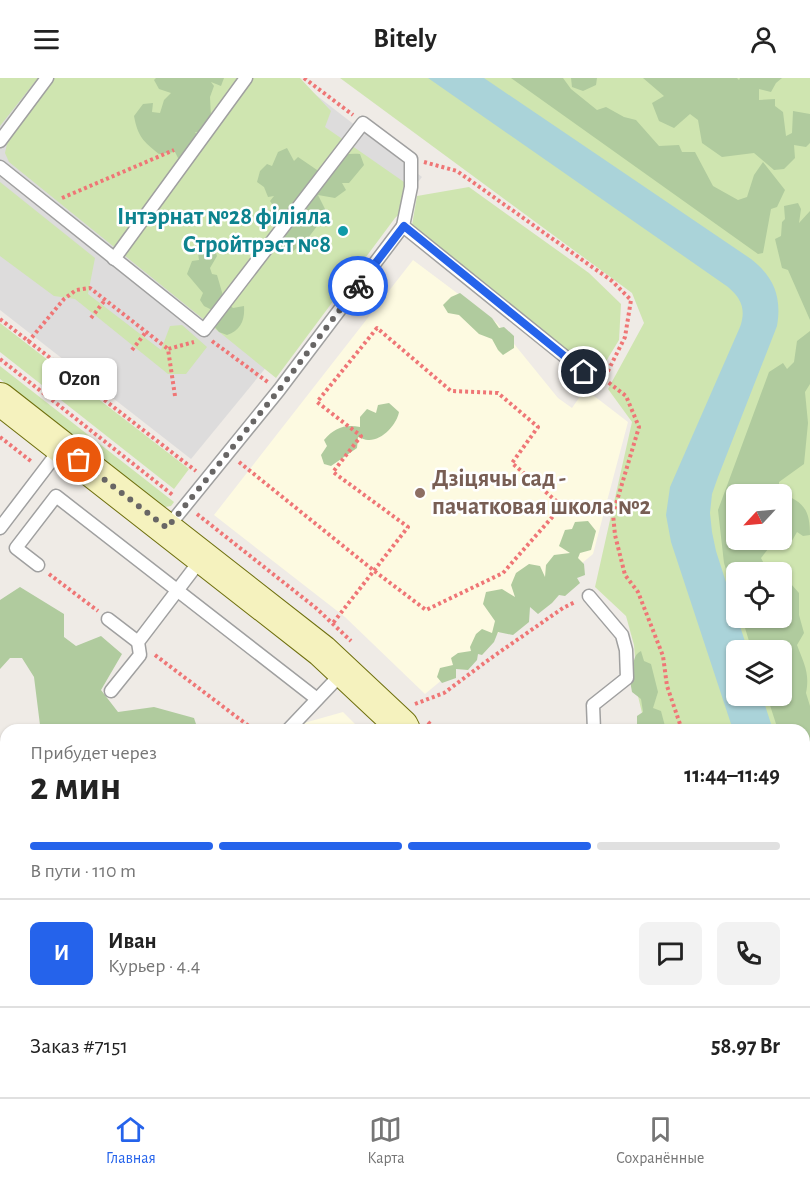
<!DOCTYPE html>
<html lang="ru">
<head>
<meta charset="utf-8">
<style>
  :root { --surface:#fff; --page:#f2f2f2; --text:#222; --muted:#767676; --line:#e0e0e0; --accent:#2563eb }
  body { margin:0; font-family:"Alegreya Sans",sans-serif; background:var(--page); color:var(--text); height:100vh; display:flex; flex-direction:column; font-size:22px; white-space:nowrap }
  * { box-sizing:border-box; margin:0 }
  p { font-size:20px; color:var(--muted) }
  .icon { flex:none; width:33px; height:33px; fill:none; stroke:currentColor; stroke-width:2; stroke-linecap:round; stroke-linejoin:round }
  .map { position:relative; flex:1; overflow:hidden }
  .panel { position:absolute; left:0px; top:646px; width:810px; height:374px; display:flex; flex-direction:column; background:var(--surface); border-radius:18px 18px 0 0; box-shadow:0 2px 4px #0004 }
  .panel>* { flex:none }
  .needle { width:39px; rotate:244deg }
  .tools { position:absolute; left:726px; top:406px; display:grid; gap:12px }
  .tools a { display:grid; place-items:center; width:66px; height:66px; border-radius:9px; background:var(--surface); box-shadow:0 2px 4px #0004; font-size:30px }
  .pin { position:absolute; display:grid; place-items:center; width:51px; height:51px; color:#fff; margin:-26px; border:3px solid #fff; border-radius:50%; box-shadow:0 2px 6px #0007 }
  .courier { position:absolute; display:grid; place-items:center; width:60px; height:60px; margin:-30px; border:4px solid #2563eb; border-radius:50%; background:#fff; color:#222; box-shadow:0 2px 8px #0007 }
  .bubble { position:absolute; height:42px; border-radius:9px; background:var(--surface); box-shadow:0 2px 4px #0004; font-size:20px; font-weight:700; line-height:42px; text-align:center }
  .overview em { font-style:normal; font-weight:700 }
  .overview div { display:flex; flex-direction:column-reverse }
  .overview { display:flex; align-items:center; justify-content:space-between; height:102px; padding:0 30px }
  h1 { font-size:39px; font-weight:700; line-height:45px }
  .bar { display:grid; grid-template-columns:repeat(4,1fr); gap:9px 6px; align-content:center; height:72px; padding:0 30px }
  .bar i { height:8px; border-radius:4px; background:var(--line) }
  .bar .selected { background:var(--accent) }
  .bar p { grid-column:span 4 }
  .line { display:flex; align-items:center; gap:15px; padding:0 30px; border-top:2px solid var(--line) }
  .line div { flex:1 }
  .round { display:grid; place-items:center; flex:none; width:63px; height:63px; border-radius:9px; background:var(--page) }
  header { display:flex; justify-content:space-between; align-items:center; height:78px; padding:0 30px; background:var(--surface); font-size:27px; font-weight:700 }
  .tabs { display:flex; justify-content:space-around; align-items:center; height:84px; border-top:2px solid var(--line); background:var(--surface); font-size:16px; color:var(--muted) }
  .tabs a { display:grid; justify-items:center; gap:3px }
  .tabs .selected { color:var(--accent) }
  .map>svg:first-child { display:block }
</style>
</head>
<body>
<header><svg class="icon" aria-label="menu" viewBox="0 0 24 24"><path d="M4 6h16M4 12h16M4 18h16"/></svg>Bitely<svg class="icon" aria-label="person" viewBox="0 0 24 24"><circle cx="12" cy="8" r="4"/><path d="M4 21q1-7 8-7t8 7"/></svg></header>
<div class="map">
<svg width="810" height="1019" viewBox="0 0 810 1019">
  <rect width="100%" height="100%" fill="#efebe6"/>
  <!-- residential -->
  <g fill="#dddcdc">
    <path d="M0,0H294L422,99L191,381L0,232Z"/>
    <path d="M464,1014H667L680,1019H465Z"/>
  </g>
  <!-- industrial -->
  <g fill="#e7d8e6">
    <path d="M0,870L6,906V937L0,942Z"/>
    <path d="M6,972V1014H113V1019H0V977Z"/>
  </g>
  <!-- education -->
  <g fill="#fdfae1">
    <path d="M413,182L497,245L558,320L572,330L585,311L628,344L593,476L425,616L345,539L214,437Z"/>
    <path d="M343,634L361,652H296L304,645Z"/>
  </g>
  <!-- grass -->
  <g fill="#cfe5b0" fill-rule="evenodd">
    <path d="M0,0H38L0,48Z"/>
    <path d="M54,0H300L331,33L325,49L404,104L407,129L395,140L276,300L9,84L5,75L7,66Z"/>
    <path d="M340,0H810V979L804,975V652H646L638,618L634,567L626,538L595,509L632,344L608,311L644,245L632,215ZM736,417H782V462H736ZM736,495H782V540H736ZM736,573H782V618H736Z"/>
    <path d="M0,104L95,180L88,216L161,272L170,248L182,247L207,269L186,296H168L75,221L54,218L0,178Z"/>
    <path d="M469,109L589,195L621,226L619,262L605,285L585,286L412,147L417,118Z"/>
    <path d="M0,245L189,391L174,411L0,274Z"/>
    <path d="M0,288L174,424L171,428L165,429L0,301Z"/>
    <path d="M627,1014H714L727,1016L728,1014H776L772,1019H647L627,1016Z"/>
  </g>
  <!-- forest -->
  <g fill="#b0cb9e">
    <path d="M156,0H224L221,8L211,4L214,8L210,19L211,39L201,55L195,54L199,60L179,82L175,74L159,76C143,63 138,59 134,38L143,26L153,25L152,34L160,35L164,22L171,15L159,11L154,2Z"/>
    <path d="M511,0H563L571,11L597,32L606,29L624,39L636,42L659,68L679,67L682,74H695L713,108L738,122L747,119L754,97L763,84L785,112L777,129L771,131L763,175L758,176Z"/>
    <path d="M571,0H597L596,7L583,13L572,9Z"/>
    <path d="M643,0H737L739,2L740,0H782L776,5L771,14L759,11V22L775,21V28L783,34L786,58L792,55L793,33L810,36V65L806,69L794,67L795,80L784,91L774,92L754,75L722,79L702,65L698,42L690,36L674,50L659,43L652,25L664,18Z"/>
    <path d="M287,70L294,83L298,79L320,94C333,82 341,74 360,76L364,87L349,105H342L346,112L335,120L318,117L327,135L305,164L288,177C276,166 276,160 281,146L270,133L274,129L270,123L274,118L268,119L264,109L257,104L260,93L267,86L272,88L278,74Z"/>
    <path d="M798,125L801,131L799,145L810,133V242L788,192L782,190L775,161L781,158L782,144L785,141L784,128Z"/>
    <path d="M208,166L214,169L217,178L210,190L212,196L217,197L224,221L233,230L244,228C245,242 241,252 227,257L219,254L210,243L214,233L204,228L200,222L203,215L187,196L192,183L199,182L198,175L205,171Z"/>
    <path d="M460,215L492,240L499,250L504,249L514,258V270L503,277L498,272L492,261L479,256L459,237L448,235L443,227L451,219Z"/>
    <path d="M810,253V306L805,314L808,345L804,386L779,404V414C803,424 810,430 810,457L803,458L797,454L789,468L776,462H782V417H736V462H775L761,480L769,495H736V524L724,485L718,432L769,294L783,285L787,291L794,284L797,263Z"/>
    <path d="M389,325L399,334C397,346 382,363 368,362C365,362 362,360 358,359L357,370L331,388L324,386L321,377L327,368L324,362C334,350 345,346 360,349V339L367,331L376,335L378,327Z"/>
    <path d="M588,443L596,453L591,472L580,475L578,480L584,486L585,497L577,500L580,505L565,518L559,517L552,525L538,536L530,529L529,544L513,557L498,554L494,564L482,577L478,576L477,582L468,592L456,591V600L442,605L437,599L440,590L453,587L451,580L458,575L471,573L470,569L476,556L482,551L492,555L495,543L483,526L486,514L502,511L515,519L511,507L516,495L529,486L540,488L545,499L546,487L554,477L570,475L559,468L565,452L572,451L575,444Z"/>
    <path d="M784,498L799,515V537L804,555L797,567C804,586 810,595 806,615L810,628V752L804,734V652H778L767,618H782V573H752L742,540H782V500Z"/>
    <path d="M20,509L64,536V559L76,568L101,558L122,576L101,612L118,634L154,629L194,640L198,652H52L40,647L34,599L22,580H10L0,591V522Z"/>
    <path d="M641,573L644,583L651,586L658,614L653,630L661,633L666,652H637V638L643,634L641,621L632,614L629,597L634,593C633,586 633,577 641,573Z"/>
  </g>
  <!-- water -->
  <g fill="#aad3d9">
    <path d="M428,0H484L751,181C774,199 782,219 777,248L718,399L712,416L710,435L712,454L716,473L748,573H736V618H762L773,652H733L671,464L666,437L670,409L740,249C746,232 742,221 728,209Z"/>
    <path d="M804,748L810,766V882L804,867Z"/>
  </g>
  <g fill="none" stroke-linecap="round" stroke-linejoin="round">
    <!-- service casing -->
    <g stroke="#a0a0a0" stroke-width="15">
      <g id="service">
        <path d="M0,63L47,0"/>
        <path d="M0,89L204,252L363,45L411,81V109L403,148"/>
        <path d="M114,181L246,0"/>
        <path d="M0,450L61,370"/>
        <path d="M167,450L279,312L403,148L584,294"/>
        <path d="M38,487L16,470L56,418L317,621"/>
        <path d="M589,518L622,557L626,572L627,600L593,627L594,652"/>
        <path d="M108,541L138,564"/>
        <path d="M111,613L140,577L138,564L202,480"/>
        <path d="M288,652L344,593"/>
        <path d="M0,956L6,951"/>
        <path d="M357,1014L358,1019"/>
        <path d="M205,1019L207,1014"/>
      </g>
    </g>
    <!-- minor casing -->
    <g stroke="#a0a0a0" stroke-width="26">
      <path id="minor" d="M804,980L810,984"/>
    </g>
    <!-- secondary casing -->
    <g stroke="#6e6f0d" stroke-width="34">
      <g id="secondary">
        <path d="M0,321L322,573L402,648L404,652"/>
        <path d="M439,1014L440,1019"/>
      </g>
    </g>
    <!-- path -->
    <g stroke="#ef7676" stroke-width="4" stroke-dasharray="3 3" stroke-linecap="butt">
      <path d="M304,0L353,37"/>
      <path d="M424,84L457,93L612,203L631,222L625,259L604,301L596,298"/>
      <path d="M62,120L174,72"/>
      <path d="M91,240L105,222"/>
      <path d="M0,241L196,393"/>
      <path d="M212,263L269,305"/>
      <path d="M28,264L64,221L76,212L90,210L168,271"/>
      <path d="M132,272L146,254"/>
      <path d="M0,281L174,418"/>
      <path d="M604,301L626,318L639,349L613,436L615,457L625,497L638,514L663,578L667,608L682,652"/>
      <path d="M175,318L168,271L194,264"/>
      <path d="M0,359L32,384"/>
      <path d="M239,384L373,492L426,532L503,495L562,428L512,385L538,349L498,315L451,313L377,250L317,324L361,358L333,394L408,449L333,545"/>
      <path d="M197,436L316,530L351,563"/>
      <path d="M49,496L98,533"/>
      <path d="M155,577L254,652"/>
      <path d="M415,626L444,615L491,580L563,530L575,524"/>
      <path d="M428,644L436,652"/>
      <path d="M296,1014L299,1019"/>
      <path d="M774,1014L779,1019"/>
      <path d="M795,1014L799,1019"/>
      <path d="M662,1019L665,1014"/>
      <path d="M763,1019L768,1014"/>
    </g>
    <!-- service -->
    <use href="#service" stroke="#fff" stroke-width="12"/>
    <!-- minor -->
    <use href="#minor" stroke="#fff" stroke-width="22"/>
    <!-- secondary -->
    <use href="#secondary" stroke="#f5f2be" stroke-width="32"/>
  </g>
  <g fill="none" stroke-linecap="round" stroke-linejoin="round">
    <!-- done -->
    <path stroke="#686665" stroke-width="6" stroke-dasharray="0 10.8" d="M79,382L167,450L279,312L358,208"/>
    <!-- route -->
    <path stroke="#2563eb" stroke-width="8" d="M358,208L404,148L584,294"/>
  </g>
  <!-- markers -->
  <circle fill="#0f9aa8" stroke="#fff" stroke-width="2" cx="343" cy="153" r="6"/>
  <circle fill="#8d6e63" stroke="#fff" stroke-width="2" cx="420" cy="415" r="6"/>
  <g text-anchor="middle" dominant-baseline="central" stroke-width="5" stroke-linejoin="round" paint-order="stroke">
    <!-- culture labels -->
    <g font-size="24" font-weight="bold" fill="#0d838f" stroke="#fff" text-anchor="end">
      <text x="331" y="139">Інтэрнат №28 фiлiяла<tspan x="331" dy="28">Стройтрэст №8</tspan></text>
    </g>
    <!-- education labels -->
    <g font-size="24" font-weight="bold" fill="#785e54" stroke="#fff" text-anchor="start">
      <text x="432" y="401">Дзіцячы сад -<tspan x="432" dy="28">пачатковая школа №2</tspan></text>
    </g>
  </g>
</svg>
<div class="tools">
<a><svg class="needle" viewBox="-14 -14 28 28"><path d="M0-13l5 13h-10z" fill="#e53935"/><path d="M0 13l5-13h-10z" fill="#767676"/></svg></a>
<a><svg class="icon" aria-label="locate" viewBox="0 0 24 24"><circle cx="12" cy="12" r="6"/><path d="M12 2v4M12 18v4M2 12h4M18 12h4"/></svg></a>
<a><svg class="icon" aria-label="layers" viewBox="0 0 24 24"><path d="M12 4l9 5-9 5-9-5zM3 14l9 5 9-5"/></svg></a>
</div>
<div class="pin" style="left:79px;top:382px;background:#ea580c"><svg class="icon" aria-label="bag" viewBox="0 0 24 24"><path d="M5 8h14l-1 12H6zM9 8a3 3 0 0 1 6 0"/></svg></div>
<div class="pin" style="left:584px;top:294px;background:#1f2937"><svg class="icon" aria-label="home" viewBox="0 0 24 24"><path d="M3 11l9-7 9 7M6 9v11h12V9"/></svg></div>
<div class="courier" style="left:358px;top:208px"><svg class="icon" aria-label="bike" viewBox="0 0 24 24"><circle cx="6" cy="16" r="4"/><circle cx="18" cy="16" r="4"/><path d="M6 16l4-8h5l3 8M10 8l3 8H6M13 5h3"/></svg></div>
<div class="bubble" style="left:42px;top:280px;width:75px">Ozon</div>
<section class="panel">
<div class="overview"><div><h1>2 мин</h1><p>Прибудет через</p></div><em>11:44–11:49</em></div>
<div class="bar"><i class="selected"></i><i class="selected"></i><i class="selected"></i><i></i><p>В пути · 110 m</p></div>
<div class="line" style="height:108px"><b class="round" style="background:var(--accent);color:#fff">И</b><div><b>Иван</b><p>Курьер · 4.4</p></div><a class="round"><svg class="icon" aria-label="chat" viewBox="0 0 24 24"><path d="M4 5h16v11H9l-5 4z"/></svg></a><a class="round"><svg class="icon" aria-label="phone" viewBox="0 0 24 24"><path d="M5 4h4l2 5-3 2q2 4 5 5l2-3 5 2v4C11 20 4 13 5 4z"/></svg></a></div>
<div class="line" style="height:78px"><div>Заказ #7151</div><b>58.97 Br</b></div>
</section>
</div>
<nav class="tabs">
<a class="selected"><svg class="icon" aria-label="home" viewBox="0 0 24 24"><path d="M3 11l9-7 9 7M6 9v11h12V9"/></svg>Главная</a>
<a><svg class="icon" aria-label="map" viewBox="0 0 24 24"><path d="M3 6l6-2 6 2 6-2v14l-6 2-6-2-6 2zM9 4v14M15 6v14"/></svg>Карта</a>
<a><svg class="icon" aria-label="saved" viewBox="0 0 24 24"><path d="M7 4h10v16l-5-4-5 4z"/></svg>Сохранённые</a>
</nav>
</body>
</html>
